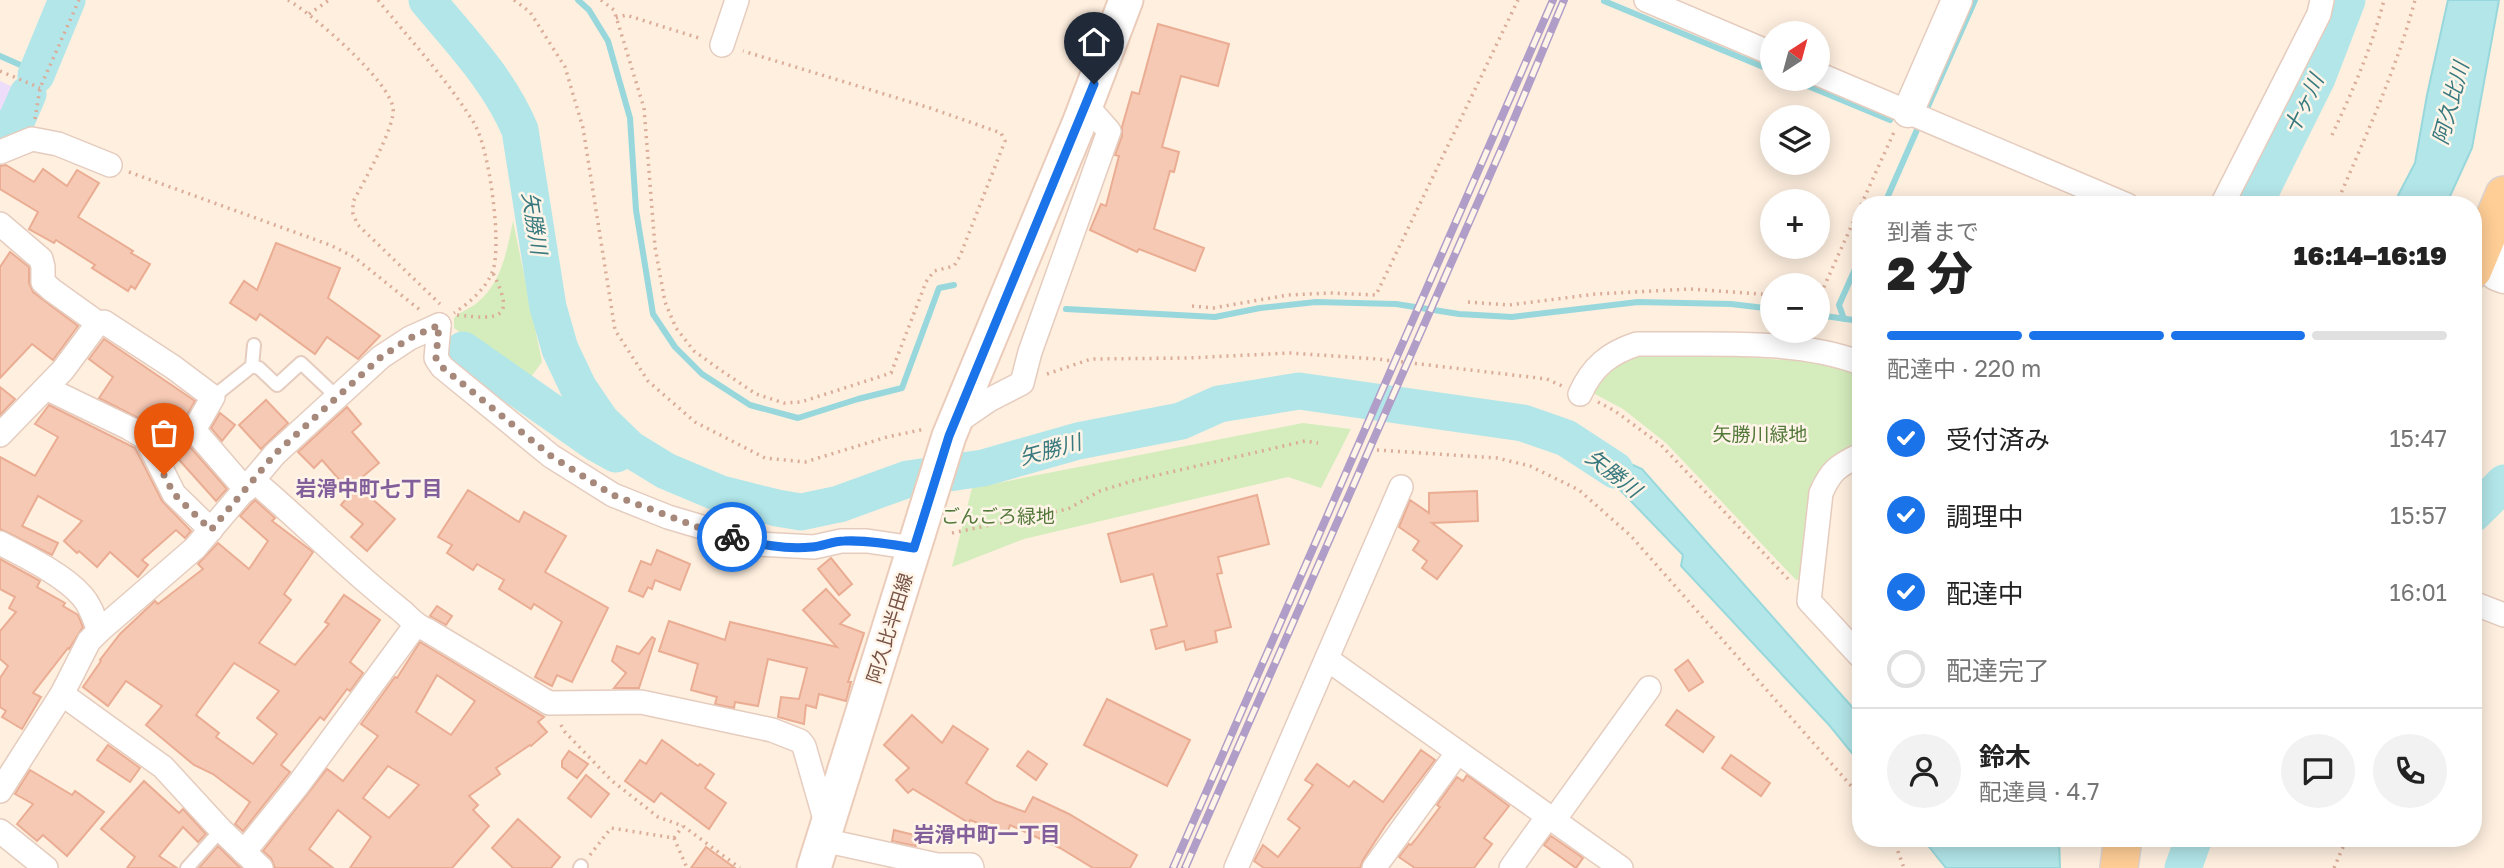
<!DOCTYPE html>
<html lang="ja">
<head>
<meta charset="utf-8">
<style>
  :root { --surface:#fff; --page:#f2f2f2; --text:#222; --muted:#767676; --line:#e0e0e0; --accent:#1a73e8 }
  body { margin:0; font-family:"Golos Text","Noto Sans JP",sans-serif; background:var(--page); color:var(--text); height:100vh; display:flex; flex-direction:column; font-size:26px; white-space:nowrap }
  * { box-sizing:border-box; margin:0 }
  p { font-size:23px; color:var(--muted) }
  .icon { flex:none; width:38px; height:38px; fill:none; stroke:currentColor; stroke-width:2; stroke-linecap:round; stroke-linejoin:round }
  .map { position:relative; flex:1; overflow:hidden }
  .sheet { position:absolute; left:1852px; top:196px; width:630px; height:651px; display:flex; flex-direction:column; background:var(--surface); border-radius:28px; box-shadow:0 4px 18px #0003 }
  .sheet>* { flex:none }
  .needle { width:46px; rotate:36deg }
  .tools { position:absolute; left:1760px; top:21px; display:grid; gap:14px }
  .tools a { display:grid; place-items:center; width:70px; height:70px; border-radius:50%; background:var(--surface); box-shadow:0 4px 18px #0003; font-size:35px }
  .pin { position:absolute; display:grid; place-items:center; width:60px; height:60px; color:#fff; margin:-72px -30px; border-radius:50% 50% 50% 0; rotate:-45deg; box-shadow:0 0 7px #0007 }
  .pin .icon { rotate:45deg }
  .courier { position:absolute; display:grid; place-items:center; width:70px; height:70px; margin:-35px; border:5px solid #1a73e8; border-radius:50%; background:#fff; color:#222; box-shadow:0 2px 9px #0007 }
  .overview em { font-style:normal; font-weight:800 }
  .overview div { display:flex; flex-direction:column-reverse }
  .overview { display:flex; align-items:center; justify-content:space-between; height:119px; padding:0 35px }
  h1 { font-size:46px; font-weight:800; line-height:52px }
  .bar { display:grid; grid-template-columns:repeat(4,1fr); gap:10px 7px; align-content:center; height:84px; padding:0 35px }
  .bar i { height:9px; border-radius:5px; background:var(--line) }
  .bar .selected { background:var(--accent) }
  .bar p { grid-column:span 4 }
  .line { display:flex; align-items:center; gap:18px; padding:0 35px; border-top:2px solid var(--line) }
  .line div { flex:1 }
  .round { display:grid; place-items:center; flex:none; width:74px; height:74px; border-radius:37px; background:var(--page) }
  ol { padding:0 35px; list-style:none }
  li { display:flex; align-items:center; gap:21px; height:77px }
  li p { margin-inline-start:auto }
  li .icon { padding:7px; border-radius:50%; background:var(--accent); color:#fff; stroke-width:4 }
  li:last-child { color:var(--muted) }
  li i { width:38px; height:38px; border:4px solid var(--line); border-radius:50% }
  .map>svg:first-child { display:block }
</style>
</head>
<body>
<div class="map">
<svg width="2504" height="868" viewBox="0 0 2504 868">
  <rect width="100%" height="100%" fill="#feefdf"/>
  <!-- education -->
  <path fill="#eddcfa" d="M0,81L24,92L11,122L0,126Z"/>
  <!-- green -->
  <g fill="#d5edbd">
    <path d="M513,221L542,362L528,381L454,328V318C461,311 470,309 478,302C502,282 507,250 513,221Z"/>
    <path d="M1638,349L1837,364L1860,373V446L1831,459L1813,488L1802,579L1796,580L1666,443L1623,409L1587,390L1593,377Z"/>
    <path d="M1303,423L1351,429L1321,488L1288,477L1024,539L952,567L972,488Z"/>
  </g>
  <!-- water -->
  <g fill="#b2e6e9" stroke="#98d8dc" stroke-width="2">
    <path d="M2448,0H2499L2472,148L2446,205H2393L2415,163L2427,95Z"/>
    <path d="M1568,436L1642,469L1860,716V763L1830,726L1681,566L1683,555Z"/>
    <path d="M1922,838H2059L2060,868H1946Z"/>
  </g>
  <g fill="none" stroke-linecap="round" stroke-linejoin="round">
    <!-- stream -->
    <g stroke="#98d8dc" stroke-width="6">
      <path d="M578,0L589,10L608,41L630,118L636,210L653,314L675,347L702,374L750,405L798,418L858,399L902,388L939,288L954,285"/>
      <path d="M1604,1L1773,71"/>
      <path d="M0,56L34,71L40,63L67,0"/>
      <path d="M1791,79L1890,120"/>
      <path d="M1925,113L1975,0"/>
      <path d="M1884,205L1920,123"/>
      <path d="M1066,309L1215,317L1260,308L1316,302L1396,304L1459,314L1512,317L1638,302L1731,304L1773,309"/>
      <path d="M1818,315L1860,321"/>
      <path d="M1844,319L1839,305L1860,258"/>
    </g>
    <!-- river -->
    <g stroke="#b2e6e9" stroke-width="37">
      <path d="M427,0C461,41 499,80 520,130L548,307L560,349L578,387L601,421L630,449L666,471L721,494L777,508L801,512L839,504L908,479L983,468L1078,441L1181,421L1219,404L1299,391L1523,423L1566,438L1615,470"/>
      <path d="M36,75L67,0"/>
      <path d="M0,130L15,124L28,94"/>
      <path d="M2254,205L2317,78L2347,0"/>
      <path d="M463,350L596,443L616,454"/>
      <path d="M2473,514L2504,483"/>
      <path d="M2183,868L2194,838"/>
    </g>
  </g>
  <!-- building -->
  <g fill="#f6c9b4" stroke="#eaad93" stroke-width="2" fill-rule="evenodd">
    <path d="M1158,24L1229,44L1218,86L1181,76L1162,147L1179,152L1174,172L1170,171L1154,229L1204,248L1195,271L1139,249L1137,252L1090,230L1101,204L1106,206L1119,156L1115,155L1122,136V127L1132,92L1139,94Z"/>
    <path d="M6,165L34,182L43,169L67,186L77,170L99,183L78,217L133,251L131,253L150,264L135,289L131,286L128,291L92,268L95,265L56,240L54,243L29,229L38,212L0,189V166Z"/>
    <path d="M276,243L340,268L328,298L380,336L358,359L327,337L315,354L260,314L256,320L230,303L244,281L257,290Z"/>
    <path d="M10,252L29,267V283L33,292L78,326L53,360L32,344L0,378V267Z"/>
    <path d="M104,339L195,401L182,423L180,432L183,439L227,489L216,501L173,453L171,456L154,426L99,398L113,377L89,359Z"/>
    <path d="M0,387L15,399L0,415Z"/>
    <path d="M266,400L288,423L261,449L239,425Z"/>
    <path d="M49,405L135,448L162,501L191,531L185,538L176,530L142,560L148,565L138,577L110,552L97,567L79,551L77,553L64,541L82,521L38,496L22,526L58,543L52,555L0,529V457L35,476L58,437L35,424Z"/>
    <path d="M347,407L361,424L352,432L379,463L360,479L374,492L370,497L395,519L367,551L351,537L363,524L341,505L351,493L322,460L314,468L298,452Z"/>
    <path d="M220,413L235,425L222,441L211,428Z"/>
    <path d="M468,490L519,522L524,512L566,536L545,572L608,608L572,682L557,675L552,686L535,677L562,622L534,604L531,609L499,589L504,580L477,564L473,570L447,553L452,545L438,537Z"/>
    <path d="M1477,491L1478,521L1432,523L1462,546L1437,579L1422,568L1427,561L1413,550L1419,541L1399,527L1410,500L1429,513V493Z"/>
    <path d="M1257,495L1269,544L1218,557L1222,573L1217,574L1231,627L1215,631L1217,642L1186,650L1184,641L1156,649L1151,630L1167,626L1153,574L1121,582L1108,534Z"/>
    <path d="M255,500L275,518L272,521L313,552L284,594L291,600L259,643L295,665L329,624L325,622L344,595L380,620L350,662L363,673L350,691L347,689L324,720L320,717L281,765L290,772L243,831L235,824L250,802L213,774L194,765L146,725L162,706L126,681L108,706L83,687L101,661L100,660L120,634L155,601L158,604L203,569L198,564L218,543L249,569L268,541L240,516ZM234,663L279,691L257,718L277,734L253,764L216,737L219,733L196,715Z"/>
    <path d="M657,550L690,564L680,590L655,580L652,589L648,587L643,597L629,591L641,561L651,565Z"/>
    <path d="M831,558L852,584L839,595L818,569Z"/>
    <path d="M0,559L40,581L37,587L65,603L63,606L78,615L83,627L69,649L68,648L33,693L41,697L22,729L2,717L6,711L0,707V678L8,666L0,659V631L16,612L9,608L15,597L0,589Z"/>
    <path d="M826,589L850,615L840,624L864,633L848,682H851L846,701L819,694L816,708L806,705L804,724L778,717L781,697L799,699L807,668L768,659L758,706L735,702L734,708L715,704L717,697L691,690L698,664L659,651L669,621L725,640L730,622L837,647L803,610Z"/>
    <path d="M437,606L452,616L446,625L430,616Z"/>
    <path d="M652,637L655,639L639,688H614L626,673L612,661L617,646L639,654Z"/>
    <path d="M420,642L544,717L538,722L547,732L531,746L530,745L496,768L500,774L469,796L478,805L473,810L489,826L452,868H350L371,837L338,810L309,849L333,868H275L271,858L263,851L327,769L343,781L378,736L361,724L395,677L397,678ZM437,675L475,701L451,735L416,712ZM388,766L419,785L389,818L363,798Z"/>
    <path d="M1688,660L1703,682L1689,691L1675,670Z"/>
    <path d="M1107,699L1190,740L1167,786L1084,745Z"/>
    <path d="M1677,710L1714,737L1703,752L1666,725Z"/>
    <path d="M912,715L942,743L953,726L988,749L966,783L995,801L1025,812L1033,797L1069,814L1137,855L1130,868H1093L1060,848L1010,825L1007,834L970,820L969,823L913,789L908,793L896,780L909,768L884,745Z"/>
    <path d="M662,740L698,766L700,764L714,774L705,788L726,803L709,829L661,793L654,802L625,781L640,760L646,764Z"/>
    <path d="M108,745L140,768L130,782L97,760Z"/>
    <path d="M1421,750L1435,760L1385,826L1363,860L1360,868H1264L1254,861L1263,845L1278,857L1300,828L1288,819L1313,785L1305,780L1317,764L1349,787L1354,781L1383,802Z"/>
    <path d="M569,751L588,764L577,778L562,767V761Z"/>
    <path d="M1028,751L1047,764L1036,780L1017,766Z"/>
    <path d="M1731,755L1770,783L1761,796L1722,768Z"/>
    <path d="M30,770L72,795L75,791L104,812L67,856L43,835L37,841L17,824L33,804L15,794Z"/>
    <path d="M586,775L609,794L591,817L568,798Z"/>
    <path d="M1467,775L1509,806L1484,838L1492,844L1474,868H1415L1399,857L1409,844L1411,845L1416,839L1440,807L1437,805L1457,777L1463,781Z"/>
    <path d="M144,781L179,813L183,809L206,834L198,842L183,827L159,856L177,868H127L135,857L101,829Z"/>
    <path d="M518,819L560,857L551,868H513L492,848Z"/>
    <path d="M894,830L918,836L916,846L892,841Z"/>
    <path d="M1551,836L1583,858L1576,868L1544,845Z"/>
    <path d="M218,846L235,863L241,868H199Z"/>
    <path d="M706,847L735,868H691Z"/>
  </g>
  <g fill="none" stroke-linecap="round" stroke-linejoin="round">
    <!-- service casing -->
    <g stroke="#e5ccbe" stroke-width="16">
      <g id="service">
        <path d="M252,366L259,368L277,385L301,363L337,397"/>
        <path d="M213,397L252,366L254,345"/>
        <path d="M187,868L221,830"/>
        <path d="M580,868L581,866"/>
      </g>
    </g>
    <!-- minor casing -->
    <g stroke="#e5ccbe" stroke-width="26">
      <g id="minor">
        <path d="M1646,0L1773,54"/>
        <path d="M722,45L737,0"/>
        <path d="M1818,74L2127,205"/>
        <path d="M0,152L32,139L58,144L110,165"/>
        <path d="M2222,205L2319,14L2322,0"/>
        <path d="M0,224L41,259L43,267V282L52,290L98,323L104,322L173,367L213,397L194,430L246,490"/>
        <path d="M439,325L436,358L442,367L551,456L613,495L668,517L759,544L814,547L841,541H867L914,548"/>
        <path d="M46,388L129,428L146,438L174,494L211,530"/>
        <path d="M1580,394C1592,367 1609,353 1637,344C1705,345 1797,338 1860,363"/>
        <path d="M954,424L989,400L1022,383L1030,352L1109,131L1086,105"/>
        <path d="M0,435L63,370L98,323"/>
        <path d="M1860,455C1838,466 1831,470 1821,493L1809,601L1860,656"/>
        <path d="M253,480C303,522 347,568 398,608C409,616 413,625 427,630L549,703L641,702L772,730L800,741L804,746L827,826"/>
        <path d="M0,543C25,556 64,575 82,596C91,606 94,618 99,631"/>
        <path d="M2473,603L2504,615"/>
        <path d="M1327,659L1621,868"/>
        <path d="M62,694L163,767L221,830L261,868"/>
        <path d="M0,791L62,694L89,641L99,631L195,548L275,454L381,357L410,338L439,325"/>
        <path d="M1554,820L1649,688"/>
        <path d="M0,831L46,868"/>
        <path d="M823,840L937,865H971L972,868"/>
        <path d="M244,852L298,785L415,626"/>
        <path d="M1236,868L1401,487"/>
        <path d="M1374,868L1458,752"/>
        <path d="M1511,868L1548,816"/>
      </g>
    </g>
    <!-- tertiary casing -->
    <g stroke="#e5ccbe" stroke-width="33">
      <g id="tertiary">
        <path d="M1908,112L1957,0"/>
        <path d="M2504,248L2480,252L2496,275L2504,278"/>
      </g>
    </g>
    <!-- secondary casing -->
    <g stroke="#ebccba" stroke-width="37">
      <path id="secondary" d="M814,868L949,436L1080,121L1126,0"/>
    </g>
    <!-- primary casing -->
    <g stroke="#dcd2cf" stroke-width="40">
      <g id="primary">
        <path d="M2473,270L2504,195"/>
        <path d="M2119,868L2123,838"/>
      </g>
    </g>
    <!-- path -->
    <g stroke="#dbac98" stroke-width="3.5" stroke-dasharray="2 5" stroke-linecap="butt">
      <path d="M288,0C312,14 389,80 393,108C396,126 363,183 353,202V214L358,225L440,304"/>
      <path d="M378,0C410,40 447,79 474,123C489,147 502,242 493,270C487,288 469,303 454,313"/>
      <path d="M514,0L530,12L565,67L583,128L615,330L648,381L695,422L765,458L805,462L887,437L925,429"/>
      <path d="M601,0L614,10L644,108L655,247L665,302L676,328L694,351L722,371L756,394L784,403L801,402L891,373L926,282L934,271L954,266L960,256L1005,141L1001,133L930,108L743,51"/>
      <path d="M309,14L329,0"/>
      <path d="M616,18L626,15L702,39"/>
      <path d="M0,71L40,88"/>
      <path d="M35,119L40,88L79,0"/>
      <path d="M2332,135C2353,90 2372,47 2384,0"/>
      <path d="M129,172L330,245L354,257L420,310"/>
      <path d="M1861,205L1895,130"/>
      <path d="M2336,205C2365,137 2396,71 2415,0"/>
      <path d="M1818,300L1860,207"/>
      <path d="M1468,302L1509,305L1596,294L1691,289L1773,295"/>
      <path d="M1192,306L1213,308L1288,295L1330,293L1376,295L1518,0"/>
      <path d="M457,315C500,320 516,319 493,273"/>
      <path d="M1047,374L1091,359L1188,358L1290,353L1377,359L1547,379L1562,386"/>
      <path d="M1598,402L1615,411L1661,445L1791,582"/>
      <path d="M1377,450L1497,458L1530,466L1579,490L1631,536L1860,796"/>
      <path d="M952,533L1068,509L1100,491L1132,481L1305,441L1318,443"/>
      <path d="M561,725L565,732L611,780L658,817L683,826L740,868"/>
      <path d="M674,838L687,868"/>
      <path d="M1893,838L1904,868"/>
      <path d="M590,855L611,828L674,838L683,826"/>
      <path d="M2334,868L2347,838"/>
    </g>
    <!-- service -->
    <use href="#service" stroke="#fff" stroke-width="12"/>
    <!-- minor -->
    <use href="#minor" stroke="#fff" stroke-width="23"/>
    <!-- tertiary -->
    <use href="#tertiary" stroke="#fff" stroke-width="30"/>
    <!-- secondary -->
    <use href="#secondary" stroke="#fff" stroke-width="33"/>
    <!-- primary -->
    <use href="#primary" stroke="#ffce96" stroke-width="37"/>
    <!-- rail casing -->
    <g stroke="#b19ec8" stroke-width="8">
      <g id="rail">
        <path d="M1173,868L1553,0"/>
        <path d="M1185,868L1504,143L1564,0"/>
      </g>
    </g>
    <!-- rail -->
    <use href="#rail" stroke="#fff4e8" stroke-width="5" stroke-dasharray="16" stroke-linecap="butt"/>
  </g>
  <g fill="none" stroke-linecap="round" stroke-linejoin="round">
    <!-- done -->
    <path stroke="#a6897b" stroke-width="7" stroke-dasharray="0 12.6" d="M164,475L174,494L211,530L275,454L381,357L410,338L439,325L436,358L442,367L551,456L613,495L703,529L732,537"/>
    <!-- route -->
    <path stroke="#1a73e8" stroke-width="9" d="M732,537C758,544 785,550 812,547C823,546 833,541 844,541C867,540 891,544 914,548L949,436L1094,84"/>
  </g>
  <g text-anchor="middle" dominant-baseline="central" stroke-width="5" stroke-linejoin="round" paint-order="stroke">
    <!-- park labels -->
    <g font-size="19" fill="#527839" stroke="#fff4e8">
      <text x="1760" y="433">矢勝川緑地</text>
      <text x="998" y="515">ごんごろ緑地</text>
    </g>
    <!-- street labels -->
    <g font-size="19" fill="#775245" stroke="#fff4e8">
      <text transform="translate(889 628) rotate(-73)">阿久比半田線</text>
    </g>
    <!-- water labels -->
    <g font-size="21" font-style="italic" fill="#37797e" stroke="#fff4e8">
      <text transform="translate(2450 103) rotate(-75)">阿久比川</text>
      <text transform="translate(2303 104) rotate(-64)">十ヶ川</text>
      <text transform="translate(535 223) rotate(81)">矢勝川</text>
      <text transform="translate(1050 449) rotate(-15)">矢勝川</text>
      <text transform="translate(1614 473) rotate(38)">矢勝川</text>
    </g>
    <!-- neighbourhood labels -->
    <g font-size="21" font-weight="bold" fill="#825f9b" stroke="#fff4e8">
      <text x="369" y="488">岩滑中町七丁目</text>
      <text x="987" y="834">岩滑中町一丁目</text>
    </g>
  </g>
</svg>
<div class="tools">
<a><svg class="needle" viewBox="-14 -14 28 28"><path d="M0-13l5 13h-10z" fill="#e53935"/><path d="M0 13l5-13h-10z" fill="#767676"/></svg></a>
<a><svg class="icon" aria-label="layers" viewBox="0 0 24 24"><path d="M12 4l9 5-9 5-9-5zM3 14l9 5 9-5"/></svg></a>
<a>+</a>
<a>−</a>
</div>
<div class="pin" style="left:164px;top:475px;background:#ea580c"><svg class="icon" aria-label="bag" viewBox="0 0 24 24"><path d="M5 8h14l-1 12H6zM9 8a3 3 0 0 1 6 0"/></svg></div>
<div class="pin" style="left:1094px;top:84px;background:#1f2937"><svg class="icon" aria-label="home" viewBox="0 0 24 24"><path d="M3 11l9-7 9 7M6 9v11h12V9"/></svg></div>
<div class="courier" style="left:732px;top:537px"><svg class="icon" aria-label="bike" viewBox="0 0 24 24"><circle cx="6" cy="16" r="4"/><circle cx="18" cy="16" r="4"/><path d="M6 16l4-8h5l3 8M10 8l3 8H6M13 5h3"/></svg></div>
<section class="sheet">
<div class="overview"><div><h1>2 分</h1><p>到着まで</p></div><em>16:14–16:19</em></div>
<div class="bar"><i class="selected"></i><i class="selected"></i><i class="selected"></i><i></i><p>配達中 · 220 m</p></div>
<ol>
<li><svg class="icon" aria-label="check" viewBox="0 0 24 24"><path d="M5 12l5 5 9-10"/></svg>受付済み<p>15:47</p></li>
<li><svg class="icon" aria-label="check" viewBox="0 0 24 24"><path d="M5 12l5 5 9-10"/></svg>調理中<p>15:57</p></li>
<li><svg class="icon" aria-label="check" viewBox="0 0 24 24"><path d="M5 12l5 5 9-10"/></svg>配達中<p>16:01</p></li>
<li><i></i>配達完了</li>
</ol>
<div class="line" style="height:126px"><a class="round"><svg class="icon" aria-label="person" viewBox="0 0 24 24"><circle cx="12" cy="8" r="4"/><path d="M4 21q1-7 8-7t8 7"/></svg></a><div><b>鈴木</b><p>配達員 · 4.7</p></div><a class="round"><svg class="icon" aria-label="chat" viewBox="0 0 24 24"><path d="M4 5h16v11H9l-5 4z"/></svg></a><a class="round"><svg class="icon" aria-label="phone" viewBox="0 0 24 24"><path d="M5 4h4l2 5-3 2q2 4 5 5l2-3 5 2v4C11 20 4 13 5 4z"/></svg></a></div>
</section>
</div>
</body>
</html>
